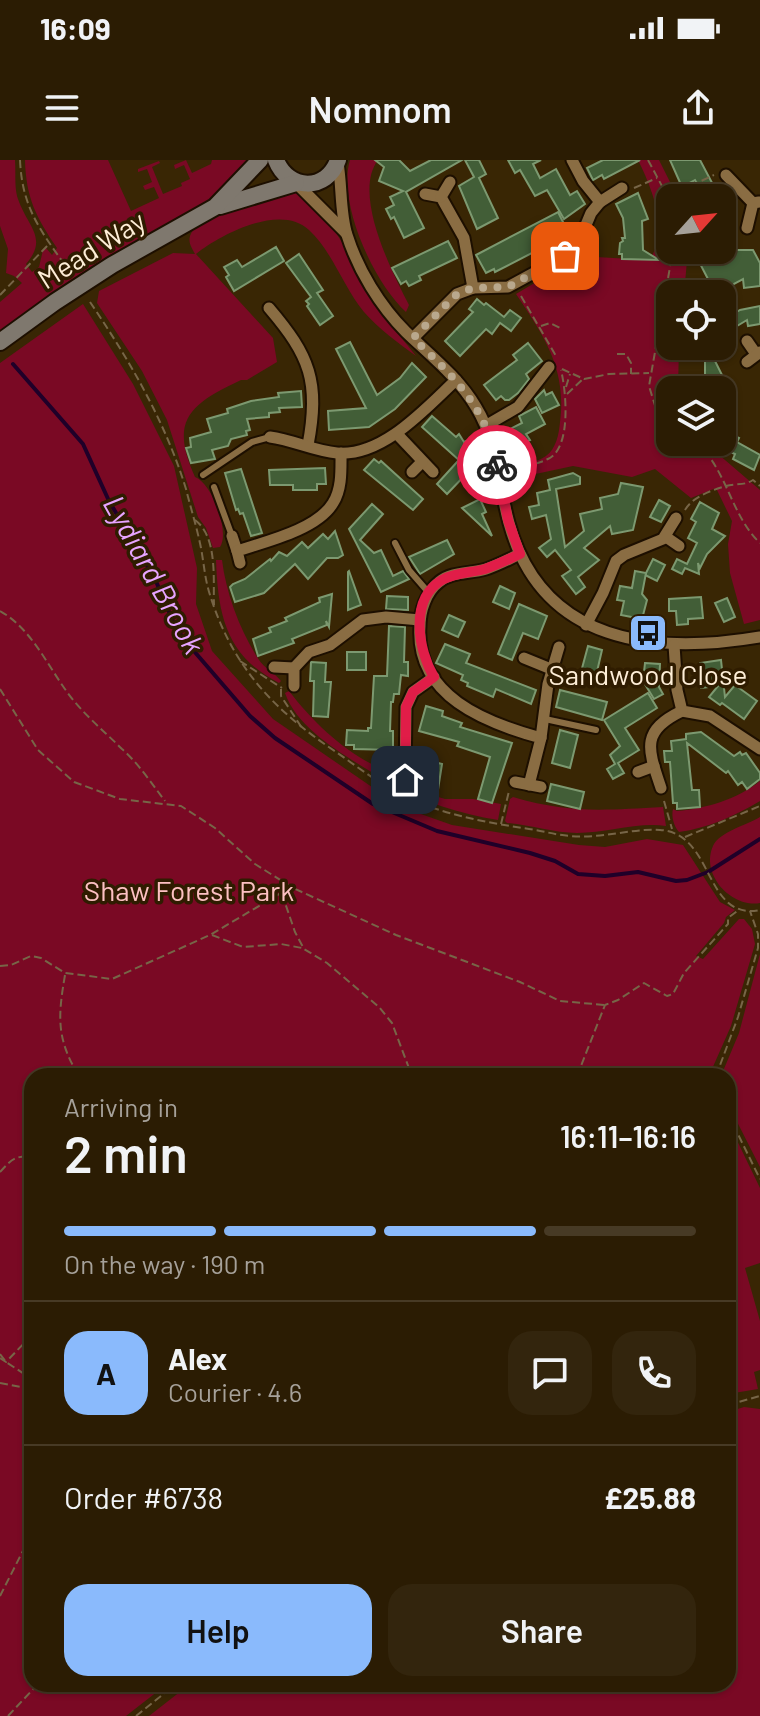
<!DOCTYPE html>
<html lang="en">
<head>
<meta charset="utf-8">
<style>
  :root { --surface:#2b1c03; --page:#33250d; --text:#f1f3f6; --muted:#a6a19a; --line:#473a25; --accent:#8abafc }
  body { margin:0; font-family:Barlow,sans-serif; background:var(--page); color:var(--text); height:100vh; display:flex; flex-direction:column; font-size:30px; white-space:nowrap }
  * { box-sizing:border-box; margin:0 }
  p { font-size:26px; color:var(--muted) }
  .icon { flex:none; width:44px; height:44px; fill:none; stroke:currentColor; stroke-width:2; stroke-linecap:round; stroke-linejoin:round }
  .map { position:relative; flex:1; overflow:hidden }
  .side { position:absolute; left:24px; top:908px; width:712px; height:624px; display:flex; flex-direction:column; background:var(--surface); border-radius:24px; box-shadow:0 2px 6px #0004,0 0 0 2px var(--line) }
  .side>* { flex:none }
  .needle { width:52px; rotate:63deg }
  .buttons { position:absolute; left:656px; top:24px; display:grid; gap:16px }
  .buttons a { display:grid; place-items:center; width:80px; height:80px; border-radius:16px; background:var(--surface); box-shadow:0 2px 6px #0004,0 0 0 2px var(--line); font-size:40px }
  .pin { position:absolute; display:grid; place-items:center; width:68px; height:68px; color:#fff; margin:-34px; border-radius:16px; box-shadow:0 4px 12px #0006 }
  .courier { position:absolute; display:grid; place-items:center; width:80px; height:80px; margin:-40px; border:6px solid #e11d48; border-radius:50%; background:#fff; color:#222; box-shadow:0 2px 10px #0007 }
  .overview em { font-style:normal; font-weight:600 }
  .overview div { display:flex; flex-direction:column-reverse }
  .overview { display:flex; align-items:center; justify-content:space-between; height:136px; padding:0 40px }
  h1 { font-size:52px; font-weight:600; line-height:60px }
  .bar { display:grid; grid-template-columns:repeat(4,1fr); gap:12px 8px; align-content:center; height:96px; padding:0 40px }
  .bar i { height:10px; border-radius:6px; background:var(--line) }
  .bar .selected { background:var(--accent) }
  .bar p { grid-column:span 4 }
  .line { display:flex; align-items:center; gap:20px; padding:0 40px; border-top:2px solid var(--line) }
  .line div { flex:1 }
  .round { display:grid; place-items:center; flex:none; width:84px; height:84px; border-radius:24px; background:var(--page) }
  .cta { display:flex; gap:16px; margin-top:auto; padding:16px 40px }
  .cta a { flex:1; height:92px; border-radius:24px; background:var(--accent); color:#111; font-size:32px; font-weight:600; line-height:92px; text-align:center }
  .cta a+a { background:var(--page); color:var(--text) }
  .status { display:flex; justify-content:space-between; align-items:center; height:56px; padding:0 40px; background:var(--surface); direction:ltr }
  .status svg { height:22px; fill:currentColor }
  header { display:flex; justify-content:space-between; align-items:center; height:104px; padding:0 40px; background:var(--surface); font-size:36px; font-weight:600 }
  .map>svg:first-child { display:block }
</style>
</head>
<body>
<div class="status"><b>16:09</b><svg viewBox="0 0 49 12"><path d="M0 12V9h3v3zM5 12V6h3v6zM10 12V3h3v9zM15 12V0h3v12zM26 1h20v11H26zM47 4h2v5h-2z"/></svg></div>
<header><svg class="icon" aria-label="menu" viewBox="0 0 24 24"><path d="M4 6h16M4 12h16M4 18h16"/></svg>Nomnom<svg class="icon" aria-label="share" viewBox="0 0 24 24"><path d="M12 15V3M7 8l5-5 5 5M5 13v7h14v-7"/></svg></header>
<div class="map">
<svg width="760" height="1556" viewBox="0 0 760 1556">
  <rect width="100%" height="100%" fill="#392604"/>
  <!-- green -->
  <g fill="#7a0924">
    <path d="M0,0H15C16,12 14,28 18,39C27,66 49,78 26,104L32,112L39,107L43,90L46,88L52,95L57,88C36,57 26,38 25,0H108L131,51L159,38L154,27L145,30L143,26L152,22L147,9L138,12V9L159,1L160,3L152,7L163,34L182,26L181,23L190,19L184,5L175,9L174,5L186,0L192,13L211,4L212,0H254L218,34L58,131L0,173V142L22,123L14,116L6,113L8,89L0,66Z"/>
    <path d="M350,0H378C352,34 392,112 409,145L406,152C374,123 337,43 350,0Z"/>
    <path d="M638,0H659L678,38H670V90H688L684,134H670V186H679L678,230H670V282H704L760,330V460L744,464L730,413L728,384L732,361L716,328L691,338L655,309L632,317L573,306L512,319L510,307C521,304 537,303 546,296C556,289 559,274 560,262C567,209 544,176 516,134L580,96L647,100L651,98C668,68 652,28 638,0Z"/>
    <path d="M293,31C335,49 359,121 385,157C394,170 406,183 416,196C398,183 379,169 364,152C344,128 332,91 309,70C281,43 221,74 196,94L273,178L277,202L247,220H241C190,244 169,260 195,317C213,324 230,373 220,387L213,388L206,368L198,357L167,260L142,211L97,143L99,131L173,93L195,94C192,88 188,83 190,76C200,49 268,37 293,31Z"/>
    <path d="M83,144L133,224L174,306L197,408L196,444L212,491L273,559L401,647L452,665L579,685L605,687L647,679L683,685L720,742L735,750L726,757L724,763L696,796L703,799L739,759H744L752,769L755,784L731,866L712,909L711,916H32V1524H167L126,1556H0V203Z"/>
    <path d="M216,400H222C226,433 240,471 259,500C264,508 275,513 281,521L279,523C226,496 218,455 216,400Z"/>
    <path d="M289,531C313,562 344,592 380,608L381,618C348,597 298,571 285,533Z"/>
    <path d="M389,612L425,633L445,639H473L501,644L498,660C460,654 422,642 388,622Z"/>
    <path d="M760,621V641C735,656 708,668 679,672C674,667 671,656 673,649L677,651C707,648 736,640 760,621Z"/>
    <path d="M513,637C571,654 604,650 663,647L666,666C637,662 607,673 577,673C554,673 531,665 507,663L505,661L510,639Z"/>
    <path d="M760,657V743C732,748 700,715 713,686C719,672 747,665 760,657Z"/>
    <path d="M760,794V1007L728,944V916H721L739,873Z"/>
    <path d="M728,962L760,1028V1103L745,1108L760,1161V1210L754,1212L758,1229L728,1234Z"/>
    <path d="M744,1247L760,1249V1556H149L190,1524H728V1252Z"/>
  </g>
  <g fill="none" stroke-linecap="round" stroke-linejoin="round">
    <!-- stream -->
    <path stroke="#1f0029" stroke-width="4" d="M13,204L83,284L109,341L155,419L176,468L187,483L250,556L275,578L373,644L437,671L530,693L555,701L578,714L605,716L638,712L676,721L687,720L708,712L760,679"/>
  </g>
  <!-- building -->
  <g fill="#425e37" stroke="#7c9970" stroke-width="2">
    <path d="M375,0H399L410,11L431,0H462L406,32L424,68L404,78L394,57L391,59L386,49L394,45L390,37L403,31L379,21L384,7Z"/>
    <path d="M465,0H479L486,14L479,18L498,58L477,69L459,26L474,17Z"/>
    <path d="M508,0H541L533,4L540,18L556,9L570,35L577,31L585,44L564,59L547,30L535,36L520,10L515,13Z"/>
    <path d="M603,0H640L604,19L602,15L593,20L587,8Z"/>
    <path d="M670,0H700L720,38H705L695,20L682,27Z"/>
    <path d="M722,32L734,59L723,64L736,90H753L760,103V126L744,128L743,119L719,132L713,121L710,123L693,90H722Z"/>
    <path d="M638,33L648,59L642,61L643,90L659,100L622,99V94H619L620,83L623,81L622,78H625L623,58L616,44Z"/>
    <path d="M558,52L567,70L563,72L565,76L495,112L494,109L486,113L476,95Z"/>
    <path d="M448,81L457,98L419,116L421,120L409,126L406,121L401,124L392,108Z"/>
    <path d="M276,87L284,101L234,131L226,117L229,115L224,107L237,100L242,107Z"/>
    <path d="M299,94L323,130L317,133L333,156L320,165L307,146L309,144L306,141L311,137L286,103Z"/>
    <path d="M477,139L484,145L486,143L504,157L510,150L521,158L511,171L500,163L492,174L486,169L460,196L445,181L473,152L469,149Z"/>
    <path d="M760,146V164L748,166L747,160L722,175V153L730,156L740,150Z"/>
    <path d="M350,182L377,235L400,218L412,203L426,217L395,249L369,267L329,270L328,251L366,248L336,189Z"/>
    <path d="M528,183L542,201L526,214L529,219L518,233L509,240H505L501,236L496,240L484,225L517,200L513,195Z"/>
    <path d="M705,199H714L736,243L722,250V230H710L705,219Z"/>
    <path d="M544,230L546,235L552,232L559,245L542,253L535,239Z"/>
    <path d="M301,231L302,247L279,248L280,252L269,253V257L247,259L250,270L246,271L247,275L231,279L228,286L212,290L215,299L191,303L186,288L191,287L190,278L211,272L207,259L228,253L227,249L251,241L279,237L278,233Z"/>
    <path d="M536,247L545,264L526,274L530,280L512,289L504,272L522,263L519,256Z"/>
    <path d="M432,256L456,277L459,274L464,282L480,275L460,301L422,267Z"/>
    <path d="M722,270L739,278L737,282L760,295L754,310L733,299L735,294L721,288Z"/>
    <path d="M374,299L379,303L381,301L423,339L413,350L364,310Z"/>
    <path d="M458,301L469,311L447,334L437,324Z"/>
    <path d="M325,308L326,324H317V330H293V325H270L269,310Z"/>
    <path d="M241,309L262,373L251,376L243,353L240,354L238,349L236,350L225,313Z"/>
    <path d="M573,313L580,317V324L556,329L565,387L584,371L580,354L602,349L600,338L618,334L621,323L643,327L633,370L612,374L610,366L584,388L599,400L578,417L585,427L576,434L562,416L571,410L555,390L547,397L539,388L551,379L546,355L532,359L529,347L539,345L537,333L550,330L548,320Z"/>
    <path d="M480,339L486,352L482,354L492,376L462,348Z"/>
    <path d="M659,340L670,346L661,362L650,357Z"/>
    <path d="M700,342L719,353L712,369L725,376L707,394L700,408L698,403L699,414L685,408L682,414L672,409L677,399L687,404L697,383L688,378L696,362L691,359Z"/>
    <path d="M372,344L383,354L360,380L374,393L381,390L393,416L403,411L409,419L381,432L349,369Z"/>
    <path d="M335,371L343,395L338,398H327L308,419L295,404L264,433L235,442L230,427L233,424L245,419L270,399L271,401L279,392L287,396L302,382L308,388L323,374L328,379Z"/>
    <path d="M447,380L454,394L420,414L409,397Z"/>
    <path d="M653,399L665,405L657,421L645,415Z"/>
    <path d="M349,411L361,445L348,450V412Z"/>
    <path d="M635,411L646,413L642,434L647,440L642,459L621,455L624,441L617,440L620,426L632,428Z"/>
    <path d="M500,426L515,433L509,449L493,442Z"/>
    <path d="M332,434L329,467L326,461L327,465L292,479L294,483L258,496L253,479L271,472L269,468L287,461L285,458L320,442L319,438Z"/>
    <path d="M387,436L408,437V450L386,449Z"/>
    <path d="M701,437L703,458L688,459V464L677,465L676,451H669V439Z"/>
    <path d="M727,438L735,457L724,462L715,443Z"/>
    <path d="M519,444L547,456L538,479L523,473L512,500L498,494Z"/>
    <path d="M449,455L465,462L458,477L442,470Z"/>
    <path d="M389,466L405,467L404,502H408V516L401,515L399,534H394L393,542H391L390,571H393V590L354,589V585H346L347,570L368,571V568H371L374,516H387Z"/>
    <path d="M445,484L470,494L466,503L536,530L531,544L496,529L493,537L467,526L468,523L461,520L463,515L436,503Z"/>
    <path d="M588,486L602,490L596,516L581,512Z"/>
    <rect x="347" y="492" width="19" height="18"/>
    <path d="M721,500L725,537L735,525L757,541L744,559L722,543L720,545L709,537L718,526L701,528L700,503Z"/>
    <path d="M311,502L326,503L325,522H331L328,557L313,556L314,521H310Z"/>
    <path d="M645,503L660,504L659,527L663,534L654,539L643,521Z"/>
    <path d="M560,530L607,542L602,560L556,547Z"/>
    <path d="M648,533L657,548L625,568L639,590L618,603L624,613L613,619L607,609L615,604L610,595L620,586L604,560Z"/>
    <path d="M426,546L443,551L442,556L462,563L460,567L512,583L492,643L478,639L490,597L457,586L459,582L419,571Z"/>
    <path d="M560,570L578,575L570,608L552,603Z"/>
    <path d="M701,572L734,596L740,592L742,595L746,593L760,613V619L747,629L742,622L738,625L728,611L726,613L687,583L692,630H699L700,647L677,649V643H673L670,602H665L664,591H672L671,581L686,579V574Z"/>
    <path d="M423,599L442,604L437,636L418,631Z"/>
    <path d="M551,624L584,632L580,649L547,641Z"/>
  </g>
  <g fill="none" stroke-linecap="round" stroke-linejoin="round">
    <!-- service casing -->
    <g stroke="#1d0f00" stroke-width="10">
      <g id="service">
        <path d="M203,315L252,282L270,277"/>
        <path d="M214,327L232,376"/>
        <path d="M395,383L409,410L429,433"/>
        <path d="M545,559L596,570"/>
      </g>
    </g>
    <!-- minor casing -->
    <g stroke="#1d0f00" stroke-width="15">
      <g id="minor">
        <path d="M338,3C342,26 340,53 347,75C358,110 380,146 406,172C431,196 459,218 476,247C498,283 498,324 509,363C542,484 654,495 760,477"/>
        <path d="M726,15L753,43"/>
        <path d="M296,23L346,73"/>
        <path d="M425,34L441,37L464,78L473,128"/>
        <path d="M441,37L450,22"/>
        <path d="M600,42L622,28"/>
        <path d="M747,68L753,43L759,42"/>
        <path d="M269,148C310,196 320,222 308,285"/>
        <path d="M413,178L457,134L473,128L508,127L565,96L578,84L591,53L600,42L583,21L572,0"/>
        <path d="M747,181L756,194"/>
        <path d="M747,202L760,192"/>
        <path d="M487,265L518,247L549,207"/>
        <path d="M397,274L433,312"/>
        <path d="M270,277C293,280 314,291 337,293C383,297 426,248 456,220"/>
        <path d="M412,312L422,302"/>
        <path d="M232,376L237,391"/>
        <path d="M666,377L679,386"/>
        <path d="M520,394C509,399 498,405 486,409C470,414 452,411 439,422C426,432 420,451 420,466C415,536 486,563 541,578L529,625"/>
        <path d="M240,403L237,391C264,382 317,370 333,343C342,329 341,310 341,293"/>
        <path d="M586,465L603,433L616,401L624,395L663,379L676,358"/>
        <path d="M674,485L677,530L682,551L710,556L760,589"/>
        <path d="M524,498L551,509"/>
        <path d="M274,507L294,508"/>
        <path d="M294,526V508L309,492L330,485L363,460L386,457L420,460"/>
        <path d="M541,578L548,524L559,487"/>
        <path d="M387,606L405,605"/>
        <path d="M638,612L654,606"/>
        <path d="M405,620L406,547L413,532L434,517"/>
        <path d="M515,622L541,627"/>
        <path d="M661,628C648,589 640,571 682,551"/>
      </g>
    </g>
    <!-- secondary casing -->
    <g stroke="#1d0f00" stroke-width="20">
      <g id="secondary">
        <path d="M276,0C288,31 327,32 338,0"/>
        <path d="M220,46L296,23"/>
        <path d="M0,182L55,142L112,105L215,47L260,0"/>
      </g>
    </g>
    <!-- path -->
    <g stroke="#776547" stroke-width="2" stroke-dasharray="8 4" stroke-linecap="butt">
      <path d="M20,0C22,46 39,69 65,105"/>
      <path d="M648,0L670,41"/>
      <path d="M634,28L657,18"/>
      <path d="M669,36L714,15"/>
      <path d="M0,135L48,85"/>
      <path d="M521,136L556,196"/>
      <path d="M90,142C130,201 165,261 186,329C191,349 197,368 201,388C204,404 205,420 210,435C233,508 274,550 336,592C355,605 374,620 396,632C438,654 483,662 529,669C543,671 556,675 570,676C602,679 632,668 660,670C715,673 703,761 760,750"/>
      <path d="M541,166L550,163L560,168"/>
      <path d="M617,194H626L631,203V214"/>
      <path d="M562,209L584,219L609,214L649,213"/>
      <path d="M566,227L570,214"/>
      <path d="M567,234L583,219"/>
      <path d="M670,266L657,252L649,226L673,90"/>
      <path d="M696,282C727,309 731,356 760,383"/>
      <path d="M512,310C523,307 538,304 548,299C572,288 566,230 561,210"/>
      <path d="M685,350C692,337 712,330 726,326C736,323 744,326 753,320L760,326"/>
      <path d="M195,360C218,377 213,420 214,445"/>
      <path d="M0,451C34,470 50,512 74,541C89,559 106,573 122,589C139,604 152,624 165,641"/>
      <path d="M240,501L282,528"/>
      <path d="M0,529L38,590L74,622L120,639L181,646L215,668L255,704L293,728L396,775L520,822L560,841L605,845"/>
      <path d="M281,529V536L302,568"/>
      <path d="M664,641L672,669"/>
      <path d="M501,664L509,631"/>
      <path d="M685,677L760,646"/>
      <path d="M282,734L295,772L304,789L327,803L379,847L392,863L412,916"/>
      <path d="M212,775L243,787L281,784L302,788"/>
      <path d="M0,806L11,805L31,796L41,798L65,813L112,819L210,775L281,733L286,725"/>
      <path d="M65,815C58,856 56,879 79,916"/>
      <path d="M577,916L605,845L618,840L644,823L667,836L673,834L684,813L728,764V758L740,749"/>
      <path d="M716,916L738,857L758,788V774L750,751"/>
      <path d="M728,954L760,1019"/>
      <path d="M0,1012C11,1000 15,995 32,997"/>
      <path d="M0,1194L6,1202L32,1219"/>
      <path d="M0,1198L6,1202L32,1175"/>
      <path d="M0,1223L32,1229"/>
      <path d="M728,1245L760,1236"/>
      <path d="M0,1436L32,1373"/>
      <path d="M8,1556L38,1524"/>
      <path d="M136,1556L176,1524"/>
    </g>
    <!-- service -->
    <use href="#service" stroke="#8a6d43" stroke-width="6"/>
    <!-- minor -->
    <use href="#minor" stroke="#8a6d43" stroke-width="11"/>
    <!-- secondary -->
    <use href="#secondary" stroke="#7f786e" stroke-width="16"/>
  </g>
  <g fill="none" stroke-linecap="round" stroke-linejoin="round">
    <!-- done -->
    <path stroke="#b9a88d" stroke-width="8" stroke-dasharray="0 14.4" d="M497,305C486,246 454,217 413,178L457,134L473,128L508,127L565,96"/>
    <!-- route -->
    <path stroke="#e11d48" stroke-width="10" d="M405,620L406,547L413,532L434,517C418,490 409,439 442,420C456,412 471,413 485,409C497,405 509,399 520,394L508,360L497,305"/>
  </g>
  <!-- icons -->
  <defs>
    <g id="bus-square" transform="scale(2)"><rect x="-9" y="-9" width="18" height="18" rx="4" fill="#8abafc" stroke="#2f1c00"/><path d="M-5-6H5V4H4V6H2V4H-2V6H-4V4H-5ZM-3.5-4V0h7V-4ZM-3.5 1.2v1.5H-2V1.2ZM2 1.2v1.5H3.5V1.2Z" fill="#111"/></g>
  </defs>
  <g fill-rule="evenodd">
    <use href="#bus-square" x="648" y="473"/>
  </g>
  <g text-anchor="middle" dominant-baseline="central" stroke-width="7" stroke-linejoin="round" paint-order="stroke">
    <!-- street labels -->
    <g font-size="28" fill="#feeed7" stroke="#2f1c00">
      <text transform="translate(91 89) rotate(-32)">Mead Way</text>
    </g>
    <!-- poi labels -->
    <g font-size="28" fill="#feeed7" stroke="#2f1c00">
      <text x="648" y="514">Sandwood Close</text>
    </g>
    <!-- park labels -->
    <g font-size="28" fill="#fdc0c2" stroke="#2f1c00">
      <text x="189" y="730">Shaw Forest Park</text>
    </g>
    <!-- water labels -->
    <g font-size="30" font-style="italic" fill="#e7a4ff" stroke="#2f1c00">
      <text transform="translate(155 414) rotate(61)">Lydiard Brook</text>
    </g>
  </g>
</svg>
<div class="buttons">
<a><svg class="needle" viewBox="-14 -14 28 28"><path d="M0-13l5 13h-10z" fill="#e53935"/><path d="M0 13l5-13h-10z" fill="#a6a19a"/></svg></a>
<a><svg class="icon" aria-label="locate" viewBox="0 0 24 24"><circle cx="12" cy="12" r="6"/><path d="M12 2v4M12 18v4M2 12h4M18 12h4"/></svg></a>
<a><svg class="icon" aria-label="layers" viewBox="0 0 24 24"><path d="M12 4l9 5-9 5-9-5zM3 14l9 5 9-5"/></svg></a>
</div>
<div class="pin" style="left:565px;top:96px;background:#ea580c"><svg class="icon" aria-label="bag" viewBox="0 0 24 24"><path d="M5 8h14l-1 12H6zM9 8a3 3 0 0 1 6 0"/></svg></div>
<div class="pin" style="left:405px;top:620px;background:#1f2937"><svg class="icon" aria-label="home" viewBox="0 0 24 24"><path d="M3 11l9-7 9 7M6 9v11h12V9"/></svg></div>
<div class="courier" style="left:497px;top:305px"><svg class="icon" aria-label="bike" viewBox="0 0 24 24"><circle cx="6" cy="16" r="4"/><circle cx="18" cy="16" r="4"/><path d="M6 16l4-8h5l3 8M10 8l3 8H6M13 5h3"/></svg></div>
<section class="side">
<div class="overview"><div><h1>2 min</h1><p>Arriving in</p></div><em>16:11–16:16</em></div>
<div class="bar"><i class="selected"></i><i class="selected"></i><i class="selected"></i><i></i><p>On the way · 190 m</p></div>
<div class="line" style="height:144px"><b class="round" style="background:var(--accent);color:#111">A</b><div><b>Alex</b><p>Courier · 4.6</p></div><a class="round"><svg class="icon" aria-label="chat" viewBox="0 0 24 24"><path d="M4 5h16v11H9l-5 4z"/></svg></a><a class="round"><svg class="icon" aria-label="phone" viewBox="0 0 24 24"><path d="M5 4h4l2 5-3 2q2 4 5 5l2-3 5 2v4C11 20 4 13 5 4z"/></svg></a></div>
<div class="line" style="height:104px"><div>Order #6738</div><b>£25.88</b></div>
<div class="cta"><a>Help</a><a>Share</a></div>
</section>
</div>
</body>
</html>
